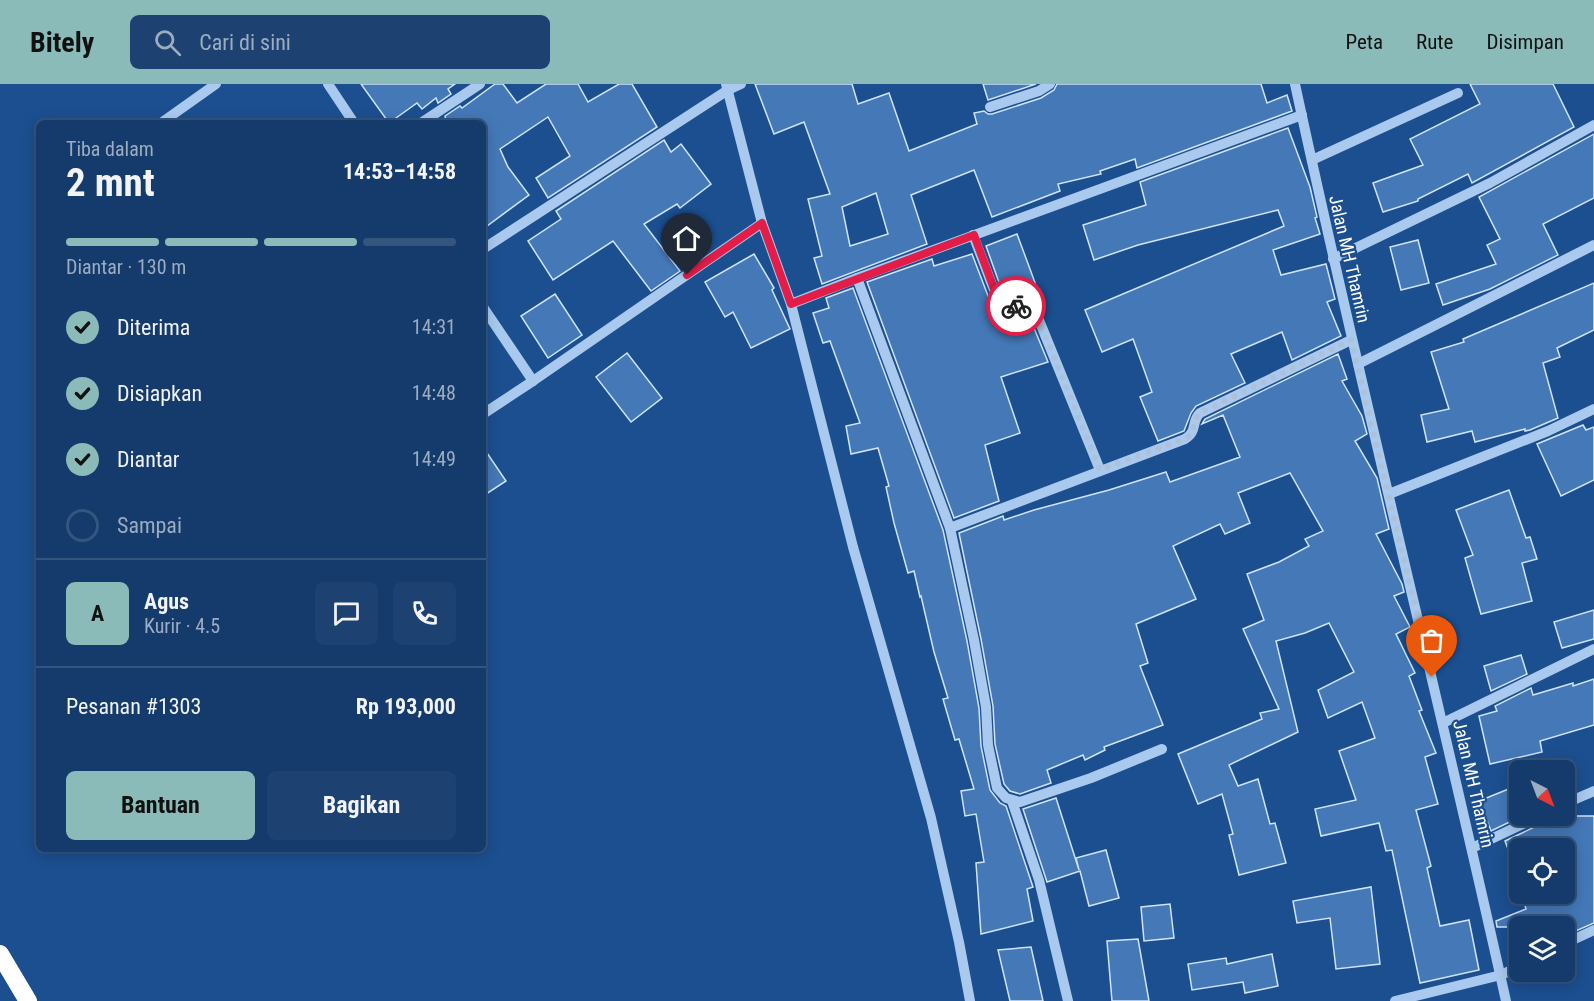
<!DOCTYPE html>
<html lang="id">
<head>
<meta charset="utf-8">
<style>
  :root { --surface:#143b6b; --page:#1d4271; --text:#f1f3f6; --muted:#9dadc1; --line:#33557e; --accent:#8bbbb9 }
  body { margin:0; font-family:"Roboto Condensed",sans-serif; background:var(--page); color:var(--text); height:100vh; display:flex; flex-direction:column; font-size:22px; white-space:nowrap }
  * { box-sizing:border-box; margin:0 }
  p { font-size:20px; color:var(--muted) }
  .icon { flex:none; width:33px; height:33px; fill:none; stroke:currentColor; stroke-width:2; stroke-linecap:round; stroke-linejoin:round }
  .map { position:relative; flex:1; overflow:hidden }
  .sheet { position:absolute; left:36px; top:36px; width:450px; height:732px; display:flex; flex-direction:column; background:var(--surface); border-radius:9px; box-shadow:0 3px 15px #0003,0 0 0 2px var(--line) }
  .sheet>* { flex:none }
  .needle { width:39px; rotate:138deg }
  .tools { position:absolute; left:1509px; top:676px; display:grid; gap:12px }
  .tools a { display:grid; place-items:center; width:66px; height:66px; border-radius:9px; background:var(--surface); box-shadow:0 3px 15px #0003,0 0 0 2px var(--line); font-size:30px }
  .pin { position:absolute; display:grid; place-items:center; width:51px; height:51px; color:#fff; margin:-62px -26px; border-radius:50% 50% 50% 0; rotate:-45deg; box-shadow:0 0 6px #0007 }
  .pin .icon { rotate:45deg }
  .courier { position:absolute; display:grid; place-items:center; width:60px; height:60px; margin:-30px; border:4px solid #e11d48; border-radius:50%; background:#fff; color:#222; box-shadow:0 2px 8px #0007 }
  .overview em { font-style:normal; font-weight:700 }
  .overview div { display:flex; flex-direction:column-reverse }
  .overview { display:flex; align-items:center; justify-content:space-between; height:102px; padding:0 30px }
  h1 { font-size:39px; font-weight:700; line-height:45px }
  .bar { display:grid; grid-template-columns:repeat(4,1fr); gap:9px 6px; align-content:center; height:72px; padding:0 30px }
  .bar i { height:8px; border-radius:4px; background:var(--line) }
  .bar .on { background:var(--accent) }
  .bar p { grid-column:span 4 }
  .line { display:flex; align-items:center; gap:15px; padding:0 30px; border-top:2px solid var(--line) }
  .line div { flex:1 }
  .round { display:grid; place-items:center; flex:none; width:63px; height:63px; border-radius:9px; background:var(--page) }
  ol { padding:0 30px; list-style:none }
  li { display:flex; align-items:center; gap:18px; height:66px }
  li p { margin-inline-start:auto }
  li .icon { padding:6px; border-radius:50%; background:var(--accent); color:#111; stroke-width:4 }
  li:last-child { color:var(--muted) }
  li i { width:33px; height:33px; border:3px solid var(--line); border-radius:50% }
  .cta { display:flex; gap:12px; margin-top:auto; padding:12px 30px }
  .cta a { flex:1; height:69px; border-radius:9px; background:var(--accent); color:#111; font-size:24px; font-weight:700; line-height:69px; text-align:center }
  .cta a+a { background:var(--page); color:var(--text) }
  header { display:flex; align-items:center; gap:36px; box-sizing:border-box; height:84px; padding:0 30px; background:var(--accent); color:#111 }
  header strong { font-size:28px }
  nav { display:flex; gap:33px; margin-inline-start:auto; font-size:21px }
  .search { width:420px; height:54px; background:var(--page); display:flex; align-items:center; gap:15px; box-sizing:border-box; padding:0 21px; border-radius:9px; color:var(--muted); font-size:22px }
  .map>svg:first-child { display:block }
</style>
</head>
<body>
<header>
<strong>Bitely</strong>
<div class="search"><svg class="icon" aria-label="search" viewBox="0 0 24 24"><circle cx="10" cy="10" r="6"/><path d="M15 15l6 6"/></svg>Cari di sini</div>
<nav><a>Peta</a><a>Rute</a><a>Disimpan</a></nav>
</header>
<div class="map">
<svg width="1594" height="917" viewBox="0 0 1594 917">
  <rect width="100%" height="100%" fill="#1b4f8f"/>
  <!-- building -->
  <g fill="#4478b7" stroke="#cfe3fa" stroke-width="1.5" fill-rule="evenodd">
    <path d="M361,0H455L448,5L451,10L438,19L436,14L422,25L417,19L389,39Z"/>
    <path d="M495,0H503L517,19L546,0H578L588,18L619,0H632L657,43L548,114L536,94L570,72L548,33L500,65L508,83L529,111L483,145V39H443L446,37L445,32L460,22L462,24Z"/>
    <path d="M755,0H852L858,20L889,9L909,67L977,40L974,29L984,27L988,30H992L1041,14L1054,6L1057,0H1261L1267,19L1287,11L1292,27L1137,84L1135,75L1100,87L1101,90L1058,100L1060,107L992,133L974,86L911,111L927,160L822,200L814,174L822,172L808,115L830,110L804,38L774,50ZM876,109L888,150L850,162L842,123Z"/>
    <path d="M983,0H1036L988,16Z"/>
    <path d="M1470,0H1553L1574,43L1472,99L1468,90L1418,115V117L1383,128L1373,99L1423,81L1410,55L1480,20Z"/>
    <path d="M1288,44L1310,103L1317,133L1315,134L1320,150L1273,166L1281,191L1326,180L1335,215L1327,218L1341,252L1292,276L1282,248L1231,270L1245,299L1196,322L1191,329L1184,347L1158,357L1140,313L1152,308L1133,255L1102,268L1085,226L1284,142L1278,126L1138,161L1094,176L1083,141L1146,121L1140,98Z"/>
    <path d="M1594,50V114L1543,140L1558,171L1490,205L1443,221L1436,200L1496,180L1487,161L1500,155L1479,113Z"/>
    <path d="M664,56L671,68L681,60L711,100L680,124L677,120L644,140L680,187L651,207L613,157L553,196L528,157L561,135L556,127Z"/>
    <path d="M1017,150L1037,204L1006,218L986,162Z"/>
    <path d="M1418,156L1429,199L1401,206L1390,163Z"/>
    <path d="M754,170L774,204L772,206L790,245L751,264L733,228L725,233L705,198Z"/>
    <path d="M972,170L995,230L1000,234H1004L1027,227L1048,278L1001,293L1020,349L985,361L999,417L954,434L867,198L932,175L934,182Z"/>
    <path d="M1594,199V246L1557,264L1560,273L1543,279L1558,334L1530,346L1525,347V345L1475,358L1472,347L1427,358L1421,331L1449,325L1431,268L1464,258L1463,255Z"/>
    <path d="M853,204L943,446L967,557L979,624L981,662L990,706L1000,719L1006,722L1033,803L1027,805L1033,837L981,850L976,779L984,778L976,730L965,732L961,707L974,705L959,655L955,656L943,615L948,614L934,568L921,512L920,513L914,487L908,489L894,439L886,403L889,402L878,364L851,370L846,342L860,339L830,257L823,259L813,229L829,224L826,214Z"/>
    <path d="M555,210L582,251L548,274L521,232Z"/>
    <path d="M627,269L662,314L631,338L596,293Z"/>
    <path d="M1338,270L1347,295L1342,297L1362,332L1367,350L1355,357L1377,394L1389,445L1376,450L1402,500L1404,508L1394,512L1410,543L1396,550L1415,589L1409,592L1422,626L1419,627L1436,669L1425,673L1438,720L1416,726L1431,782L1427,784L1440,842L1469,836L1479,886L1420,899L1392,766L1386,767L1379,739L1321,752L1315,725L1356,716L1339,667L1375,654L1362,618L1328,634L1318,606L1354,588L1329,539L1305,549L1276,557L1298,648L1229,681L1238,702L1258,695L1270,740L1275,739L1286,779L1239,791L1229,751L1233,750L1222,710L1198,720L1178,670L1262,635L1260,629L1279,625L1243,545L1264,536L1247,490L1279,478L1309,462L1305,455L1323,447L1290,389L1238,409L1250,439L1225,450L1220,440L1173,462L1196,515L1136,540L1148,579L1140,582L1163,641L1104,663L1105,666L1085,676L1083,671L1047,686L1051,699L1020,710L1010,707L1004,700L995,660L993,622L981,555L959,449L1003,432L1004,436L1034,426L1109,406L1166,388L1170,398L1240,373L1223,331L1202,340L1205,335Z"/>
    <path d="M1583,341L1586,346L1594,343V396L1561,412L1537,360Z"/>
    <path d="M483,363L506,397L483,412Z"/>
    <path d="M1509,406L1526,454L1530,453L1537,475L1522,479L1532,517L1481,530L1465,474L1473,471L1456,426Z"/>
    <path d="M1594,526V555L1562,564L1554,538Z"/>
    <path d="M1521,571L1527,590L1491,607L1484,582Z"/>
    <path d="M1594,595V641L1540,657L1542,668L1490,680L1479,632L1497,627L1495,622L1531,604L1533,611L1573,599V602Z"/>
    <path d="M1511,704L1520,726V732H1522L1491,747L1479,717Z"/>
    <path d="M1056,714L1079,786L1076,774L1106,766L1119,814L1089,822L1080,787L1047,798L1023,725Z"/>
    <path d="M1547,732H1594V839L1571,849L1568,843H1497L1496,837L1526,825L1522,810H1564V765H1508L1505,757L1543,739Z"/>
    <path d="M1371,803L1380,880L1336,885L1330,834L1297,839L1293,817Z"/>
    <path d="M1170,820L1174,854L1144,857L1141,823Z"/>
    <path d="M1138,855L1149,917H1112L1107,857Z"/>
    <path d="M1031,863L1043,917H1010L998,866Z"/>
    <path d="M1272,870L1278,902L1245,909L1243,898L1192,906L1188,880L1226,874L1227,880Z"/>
  </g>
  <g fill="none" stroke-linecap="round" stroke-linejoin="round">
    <!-- minor -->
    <g stroke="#a9c9ee" stroke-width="10">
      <path d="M328,0L354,39"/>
      <path d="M726,0L762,139L791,220L853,463L931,734L959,858L970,917"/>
      <path d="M1295,0C1361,307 1438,611 1506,917"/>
      <path d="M990,23L1039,7L1050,0"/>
      <path d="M161,39L216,0"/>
      <path d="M421,39L480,0"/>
      <path d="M1312,76L1458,9"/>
      <path d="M973,151L1002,227L1029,218L1032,219L1100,386"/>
      <path d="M483,165L728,6L741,0"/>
      <path d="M1333,175L1490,99L1594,41"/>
      <path d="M857,194L950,444L974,556L986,623L988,661L997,704L1006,714L1020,718L1091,694L1162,665"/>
      <path d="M791,220L857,194L1302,31"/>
      <path d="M483,223L533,297L762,139"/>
      <path d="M1358,280L1594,161"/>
      <path d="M483,330L533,297"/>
      <path d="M1389,410L1548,347L1594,325"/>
      <path d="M950,444L1185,355C1198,347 1191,337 1200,329L1351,256"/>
      <path d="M1443,639L1594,565"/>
      <path d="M1012,717L1039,796L1068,917"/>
      <path d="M1564,720L1594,707"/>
      <path d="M1472,764L1540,732"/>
      <path d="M1564,860L1594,846"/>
      <path d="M1395,917L1501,891L1520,882"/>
    </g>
    <!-- highway -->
    <path stroke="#fff" stroke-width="18" d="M0,870L28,917"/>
  </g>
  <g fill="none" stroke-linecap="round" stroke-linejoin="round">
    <!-- done -->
    <path stroke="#afc1d8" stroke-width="6" stroke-dasharray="0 10.8" d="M1016,222L1029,218L1032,219L1100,386L1185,355C1197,347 1191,337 1200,329L1351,256L1432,593"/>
    <!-- route -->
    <path stroke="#e11d48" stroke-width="8" d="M687,191L762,139L791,220L974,151L1002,226L1016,222"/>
  </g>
  <g text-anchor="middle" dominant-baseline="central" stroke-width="4.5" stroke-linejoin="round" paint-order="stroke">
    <!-- street labels -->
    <g font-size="18" fill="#fff" stroke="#1b4f8f">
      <text transform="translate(1350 175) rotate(77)">Jalan MH Thamrin</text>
      <text transform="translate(1474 700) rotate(77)">Jalan MH Thamrin</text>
    </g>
  </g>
</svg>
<div class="tools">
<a><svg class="needle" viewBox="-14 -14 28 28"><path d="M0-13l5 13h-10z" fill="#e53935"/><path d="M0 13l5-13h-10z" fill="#9dadc1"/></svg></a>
<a><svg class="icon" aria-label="locate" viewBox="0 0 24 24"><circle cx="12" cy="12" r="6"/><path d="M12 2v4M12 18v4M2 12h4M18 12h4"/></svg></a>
<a><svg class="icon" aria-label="layers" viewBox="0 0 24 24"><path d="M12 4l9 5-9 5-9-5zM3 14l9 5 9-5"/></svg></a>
</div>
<div class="pin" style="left:1432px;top:593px;background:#ea580c"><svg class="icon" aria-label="bag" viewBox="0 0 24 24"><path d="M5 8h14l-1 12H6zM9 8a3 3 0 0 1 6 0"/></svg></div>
<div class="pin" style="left:687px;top:191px;background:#1f2937"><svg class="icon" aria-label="home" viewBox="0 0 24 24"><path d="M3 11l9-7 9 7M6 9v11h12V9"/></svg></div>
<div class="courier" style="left:1016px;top:222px"><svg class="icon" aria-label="bike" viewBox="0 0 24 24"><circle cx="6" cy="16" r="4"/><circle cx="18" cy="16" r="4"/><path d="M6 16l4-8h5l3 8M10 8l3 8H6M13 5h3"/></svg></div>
<section class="sheet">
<div class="overview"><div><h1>2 mnt</h1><p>Tiba dalam</p></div><em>14:53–14:58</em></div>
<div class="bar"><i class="on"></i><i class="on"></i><i class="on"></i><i></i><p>Diantar · 130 m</p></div>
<ol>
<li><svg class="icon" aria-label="check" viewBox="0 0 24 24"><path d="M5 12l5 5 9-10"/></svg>Diterima<p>14:31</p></li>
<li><svg class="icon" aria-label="check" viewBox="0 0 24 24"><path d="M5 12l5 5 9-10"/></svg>Disiapkan<p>14:48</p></li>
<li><svg class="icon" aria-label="check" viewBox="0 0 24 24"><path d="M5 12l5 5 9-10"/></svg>Diantar<p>14:49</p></li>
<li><i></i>Sampai</li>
</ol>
<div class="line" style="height:108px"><b class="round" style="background:var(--accent);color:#111">A</b><div><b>Agus</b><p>Kurir · 4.5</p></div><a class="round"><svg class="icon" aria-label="chat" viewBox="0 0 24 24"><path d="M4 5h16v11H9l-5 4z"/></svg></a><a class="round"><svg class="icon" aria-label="phone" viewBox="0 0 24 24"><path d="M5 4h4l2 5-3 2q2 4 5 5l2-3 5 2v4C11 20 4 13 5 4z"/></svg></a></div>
<div class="line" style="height:78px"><div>Pesanan #1303</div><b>Rp 193,000</b></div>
<div class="cta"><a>Bantuan</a><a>Bagikan</a></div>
</section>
</div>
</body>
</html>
